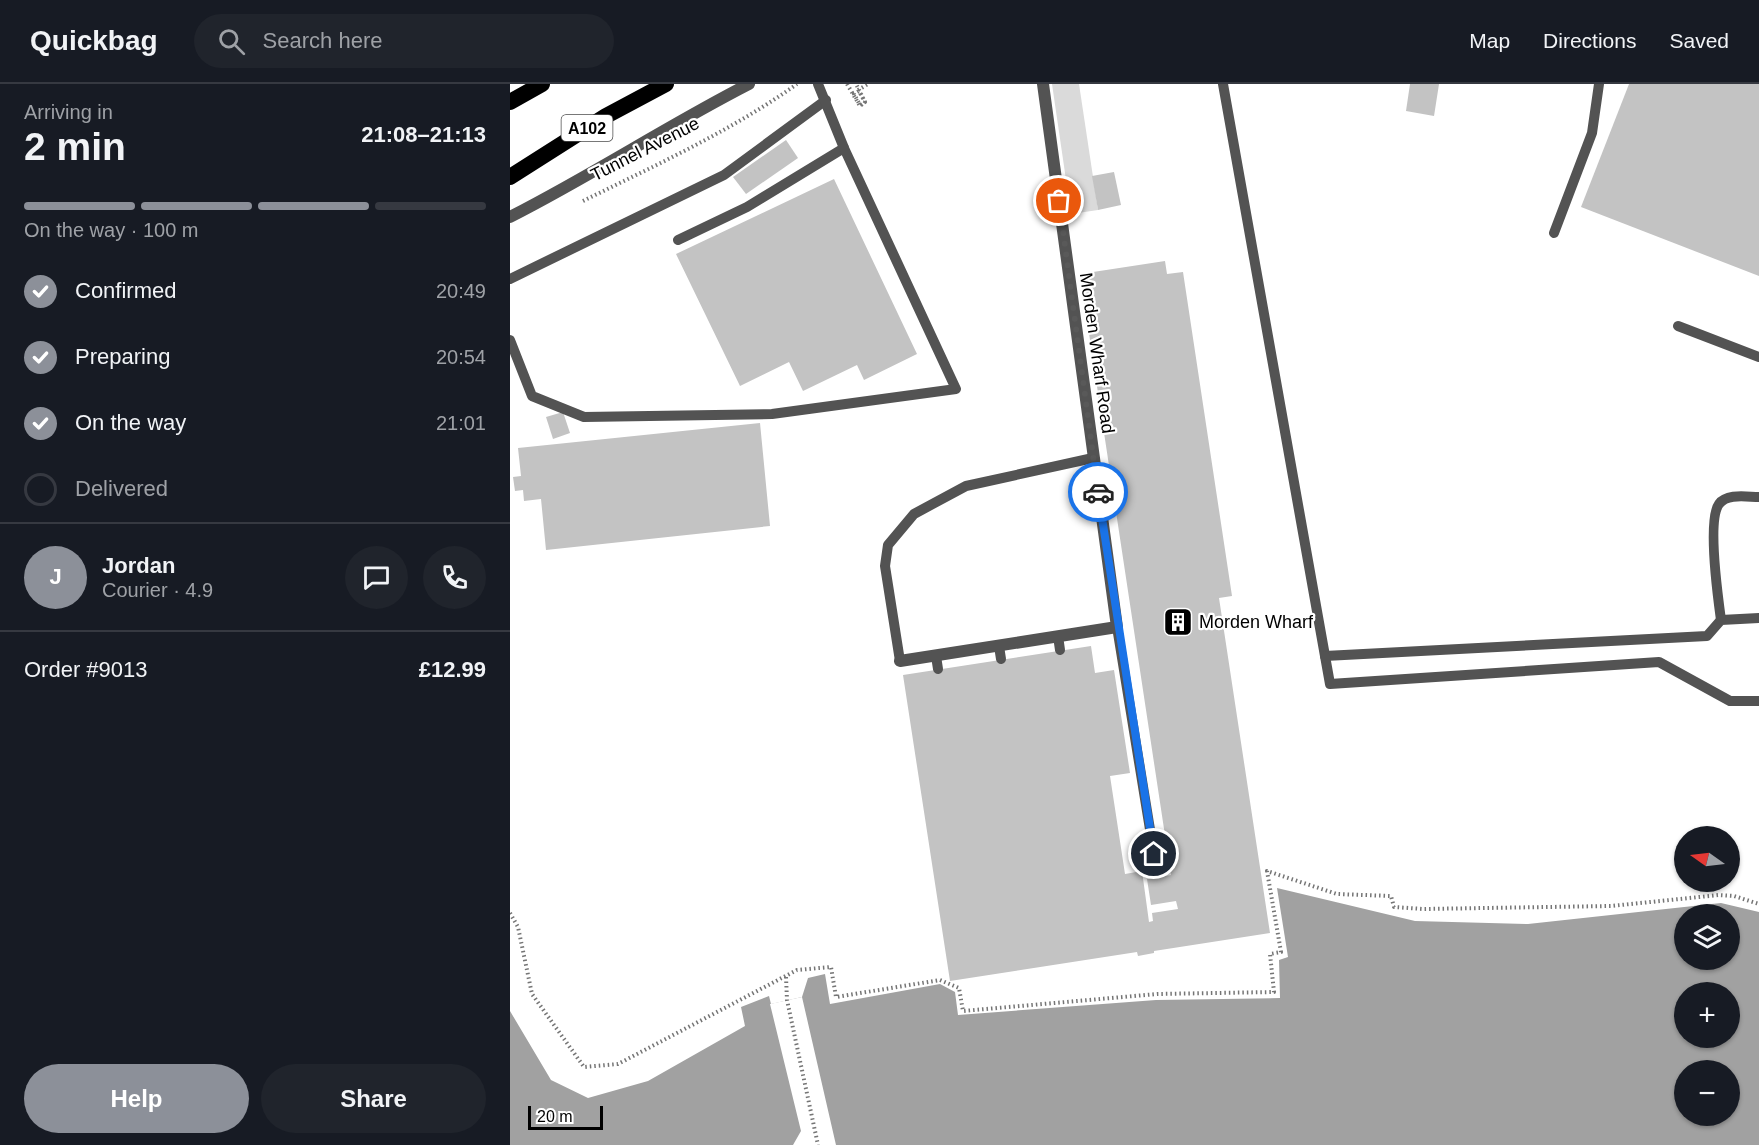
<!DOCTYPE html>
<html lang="en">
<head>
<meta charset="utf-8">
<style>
  :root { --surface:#171b24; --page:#20242c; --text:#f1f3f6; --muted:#9ea1a6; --line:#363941; --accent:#8c9099 }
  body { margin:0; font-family:Helvetica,sans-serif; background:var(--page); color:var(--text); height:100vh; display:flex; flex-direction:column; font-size:22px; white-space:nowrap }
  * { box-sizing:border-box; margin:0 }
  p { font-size:20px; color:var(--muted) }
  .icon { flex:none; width:33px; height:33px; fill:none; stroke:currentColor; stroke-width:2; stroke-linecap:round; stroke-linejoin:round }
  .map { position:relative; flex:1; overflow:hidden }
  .details { display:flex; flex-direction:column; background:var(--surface); width:510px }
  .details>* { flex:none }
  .needle { width:39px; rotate:284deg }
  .controls { position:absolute; left:1164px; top:742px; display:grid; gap:12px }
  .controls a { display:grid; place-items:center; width:66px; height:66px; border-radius:50%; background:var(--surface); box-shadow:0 2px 4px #0004; font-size:30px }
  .scale { position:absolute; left:18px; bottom:15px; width:75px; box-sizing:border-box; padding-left:6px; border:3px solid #000; border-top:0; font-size:16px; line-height:21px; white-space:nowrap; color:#000; -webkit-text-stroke:4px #fff; paint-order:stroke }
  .pin { position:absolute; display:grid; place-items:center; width:51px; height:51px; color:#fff; margin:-26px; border:3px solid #fff; border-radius:50%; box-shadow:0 2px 6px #0007 }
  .courier { position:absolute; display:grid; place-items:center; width:60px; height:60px; margin:-30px; border:4px solid #1a73e8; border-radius:50%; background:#fff; color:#222; box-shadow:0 2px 8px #0007 }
  .headline em { font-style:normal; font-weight:800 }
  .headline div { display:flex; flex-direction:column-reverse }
  .headline { display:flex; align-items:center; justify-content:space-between; height:102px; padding:0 24px }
  h1 { font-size:39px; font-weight:800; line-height:45px }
  .bar { display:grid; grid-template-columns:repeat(4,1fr); gap:9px 6px; align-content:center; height:72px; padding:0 24px }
  .bar i { height:8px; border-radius:4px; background:var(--line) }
  .bar .on { background:var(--accent) }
  .bar p { grid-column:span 4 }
  .line { display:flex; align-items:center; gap:15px; padding:0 24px; border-top:2px solid var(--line) }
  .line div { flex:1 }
  .round { display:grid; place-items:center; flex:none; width:63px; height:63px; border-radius:32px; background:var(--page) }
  ol { padding:0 24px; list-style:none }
  li { display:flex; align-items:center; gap:18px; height:66px }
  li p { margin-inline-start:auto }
  li .icon { padding:6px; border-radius:50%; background:var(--accent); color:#fff; stroke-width:4 }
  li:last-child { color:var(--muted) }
  li i { width:33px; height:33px; border:3px solid var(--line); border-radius:50% }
  .button { display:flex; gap:12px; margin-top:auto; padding:12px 24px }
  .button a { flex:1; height:69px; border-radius:36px; background:var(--accent); color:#fff; font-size:24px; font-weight:800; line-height:69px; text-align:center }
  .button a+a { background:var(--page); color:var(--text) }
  header { display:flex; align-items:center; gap:36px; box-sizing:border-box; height:84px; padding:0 30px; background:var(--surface); border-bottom:2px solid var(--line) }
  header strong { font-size:28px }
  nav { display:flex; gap:33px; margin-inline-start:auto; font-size:21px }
  .search { width:420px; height:54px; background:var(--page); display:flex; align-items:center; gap:15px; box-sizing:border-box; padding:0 21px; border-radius:33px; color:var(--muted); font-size:22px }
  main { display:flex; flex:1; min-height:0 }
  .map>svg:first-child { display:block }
</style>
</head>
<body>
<header>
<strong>Quickbag</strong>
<div class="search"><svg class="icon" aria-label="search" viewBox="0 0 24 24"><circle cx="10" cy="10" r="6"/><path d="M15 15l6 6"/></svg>Search here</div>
<nav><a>Map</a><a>Directions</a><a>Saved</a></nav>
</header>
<main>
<section class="details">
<div class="headline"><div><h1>2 min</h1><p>Arriving in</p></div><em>21:08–21:13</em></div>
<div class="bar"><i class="on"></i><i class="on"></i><i class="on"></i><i></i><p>On the way · 100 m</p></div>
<ol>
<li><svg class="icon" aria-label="check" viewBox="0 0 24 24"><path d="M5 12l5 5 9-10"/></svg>Confirmed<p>20:49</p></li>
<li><svg class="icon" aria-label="check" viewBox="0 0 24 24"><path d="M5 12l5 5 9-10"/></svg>Preparing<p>20:54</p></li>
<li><svg class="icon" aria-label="check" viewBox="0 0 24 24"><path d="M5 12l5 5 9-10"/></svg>On the way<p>21:01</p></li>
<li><i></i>Delivered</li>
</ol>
<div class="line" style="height:108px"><b class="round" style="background:var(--accent);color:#fff">J</b><div><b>Jordan</b><p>Courier · 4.9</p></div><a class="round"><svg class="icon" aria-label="chat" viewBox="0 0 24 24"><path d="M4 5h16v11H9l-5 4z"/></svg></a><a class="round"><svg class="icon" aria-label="phone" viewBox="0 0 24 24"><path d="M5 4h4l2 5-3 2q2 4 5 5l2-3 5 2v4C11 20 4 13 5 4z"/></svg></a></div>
<div class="line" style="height:78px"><div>Order #9013</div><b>£12.99</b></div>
<div class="button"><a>Help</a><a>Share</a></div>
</section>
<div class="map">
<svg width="1249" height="1061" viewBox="0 0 1249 1061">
  <rect width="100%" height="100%" fill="#fff"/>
  <!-- green -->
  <path fill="#dadada" d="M542,0H569L588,126L561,130Z"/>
  <!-- water -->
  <path fill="#a1a1a1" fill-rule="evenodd" d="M767,804L905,837L1018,840L1211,819L1249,828V1061H0V927L41,996L78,1014L138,997L235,942L231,923L259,912L261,920L292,913L298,894L315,890L320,920L430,900L445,908L448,931L646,916L770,914L769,876L778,873ZM1174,831H1220V876H1174ZM1174,909H1220V954H1174ZM1174,987H1220V1032H1174Z"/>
  <!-- pier -->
  <path fill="#fff" d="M292,913L326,1061H283L291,1047L260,920Z"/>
  <!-- building -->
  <g fill="#c3c3c3">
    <path d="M900,0H929L924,32L896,27Z"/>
    <path d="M1119,0H1249V192L1071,123Z"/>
    <path d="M276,56L288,74L236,110L223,93Z"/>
    <path d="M604,88L611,121L588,126L582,92Z"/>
    <path d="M324,95L407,270L354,296L347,281L293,307L279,278L230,302L166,170Z"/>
    <path d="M655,177L657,190L673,188L722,512L709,514L760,849L644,867V869L628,872L627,868L440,897L393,591L581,562L585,589L604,586L620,689L600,692L615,790L632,787L639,838L643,837L642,829L668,825L666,817L641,821L637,795L661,791L570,190Z"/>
    <path d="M53,328L60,349L43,355L36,333Z"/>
    <path d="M250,339L260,442L36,466L31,415L14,417L13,406L5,407L3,393L11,392L8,364Z"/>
  </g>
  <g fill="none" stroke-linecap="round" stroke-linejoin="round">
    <!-- path -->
    <g stroke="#757575" stroke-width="4" stroke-dasharray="1.5 3" stroke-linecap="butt">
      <path d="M337,0L350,22L355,18L349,7L344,10L350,21L355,18L346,0"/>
      <path d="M348,6L358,0"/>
      <path d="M73,117C146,81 221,47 287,0"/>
      <path d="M0,829L8,843L22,910L74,983L108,980L287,886L321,883L326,913L430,896L449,904L453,927L647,910L764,908L760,870L771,868L757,787L827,810L881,812L884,823L913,825L1101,822L1209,811L1224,812L1249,820"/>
      <path d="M276,893L277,916L308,1061"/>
    </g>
    <!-- service -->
    <g stroke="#535353" stroke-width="10">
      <path d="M713,0L815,572L1197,552L1211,536L1249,534"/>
      <path d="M1044,149L1082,49L1089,0"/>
      <path d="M168,156L237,123L334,64"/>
      <path d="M0,195L214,91L316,16"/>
      <path d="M1168,242L1249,273"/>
      <path d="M0,256L22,312L74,333L262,330L446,305L334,64L308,0"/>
      <path d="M1211,536C1208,514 1197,436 1209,420C1217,409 1237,413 1249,413"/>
      <path d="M607,543L644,770"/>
      <path d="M548,552L550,566"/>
      <path d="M489,562L491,575"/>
      <path d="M426,572L428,585"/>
      <path d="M815,572L820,600L1149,578L1220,617H1249"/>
      <path d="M390,577L375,482L378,461L404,430L456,402L583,374"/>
    </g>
    <!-- minor -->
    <g stroke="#535353" stroke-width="12">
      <path d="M0,133C81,92 157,42 239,0"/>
      <path d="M390,577L607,543L533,0"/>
    </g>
    <!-- trunk -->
    <g stroke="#000" stroke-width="16">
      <path d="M0,18L32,0"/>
      <path d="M0,93L96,32L156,0"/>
    </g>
  </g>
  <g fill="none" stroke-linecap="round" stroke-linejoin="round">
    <!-- done -->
    <path stroke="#595959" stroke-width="6" stroke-dasharray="0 10.8" d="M549,117L588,408"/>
    <!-- route -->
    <path stroke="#1a73e8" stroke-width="8" d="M588,408L644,770"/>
  </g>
  <!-- icons -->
  <defs>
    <g id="building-square" transform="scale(1.5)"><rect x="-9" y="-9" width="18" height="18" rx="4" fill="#000" stroke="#fff"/><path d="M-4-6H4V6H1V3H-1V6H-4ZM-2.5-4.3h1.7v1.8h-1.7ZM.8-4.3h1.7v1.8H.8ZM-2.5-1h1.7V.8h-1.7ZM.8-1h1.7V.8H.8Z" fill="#fff"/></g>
  </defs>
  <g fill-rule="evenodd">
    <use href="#building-square" x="668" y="538"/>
  </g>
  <g text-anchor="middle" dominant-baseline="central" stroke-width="4.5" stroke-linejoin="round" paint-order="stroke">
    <!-- shield labels -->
    <rect fill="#fff" stroke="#4c4c4c" stroke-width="1.5" x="51.5" y="31" width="51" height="26" rx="4.5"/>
    <g font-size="16" font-weight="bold" fill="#000">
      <text x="77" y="44">A102</text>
    </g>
    <!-- street labels -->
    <g font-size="18" fill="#000" stroke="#fff">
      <text transform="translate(135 65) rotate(-27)">Tunnel Avenue</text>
      <text transform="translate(587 269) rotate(82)">Morden Wharf Road</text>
    </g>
    <!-- poi labels -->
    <g font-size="18" fill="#000" stroke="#fff" text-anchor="start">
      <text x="689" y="538">Morden Wharf</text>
    </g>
  </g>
</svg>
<div class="controls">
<a><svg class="needle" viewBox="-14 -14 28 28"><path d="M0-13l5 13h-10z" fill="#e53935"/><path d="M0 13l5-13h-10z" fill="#9ea1a6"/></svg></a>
<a><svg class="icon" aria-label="layers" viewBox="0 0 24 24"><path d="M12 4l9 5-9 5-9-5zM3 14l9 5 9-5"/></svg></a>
<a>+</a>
<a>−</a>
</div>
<div class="scale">20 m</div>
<div class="pin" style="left:549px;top:117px;background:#ea580c"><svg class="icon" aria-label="bag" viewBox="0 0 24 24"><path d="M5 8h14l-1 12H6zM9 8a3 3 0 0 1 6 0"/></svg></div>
<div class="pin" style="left:644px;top:770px;background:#1f2937"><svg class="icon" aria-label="home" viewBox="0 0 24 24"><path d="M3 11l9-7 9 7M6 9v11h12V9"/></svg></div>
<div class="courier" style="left:588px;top:408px"><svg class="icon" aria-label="car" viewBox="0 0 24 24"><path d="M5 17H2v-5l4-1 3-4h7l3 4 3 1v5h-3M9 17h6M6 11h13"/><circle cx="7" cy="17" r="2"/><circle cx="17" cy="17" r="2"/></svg></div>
</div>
</main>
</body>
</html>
